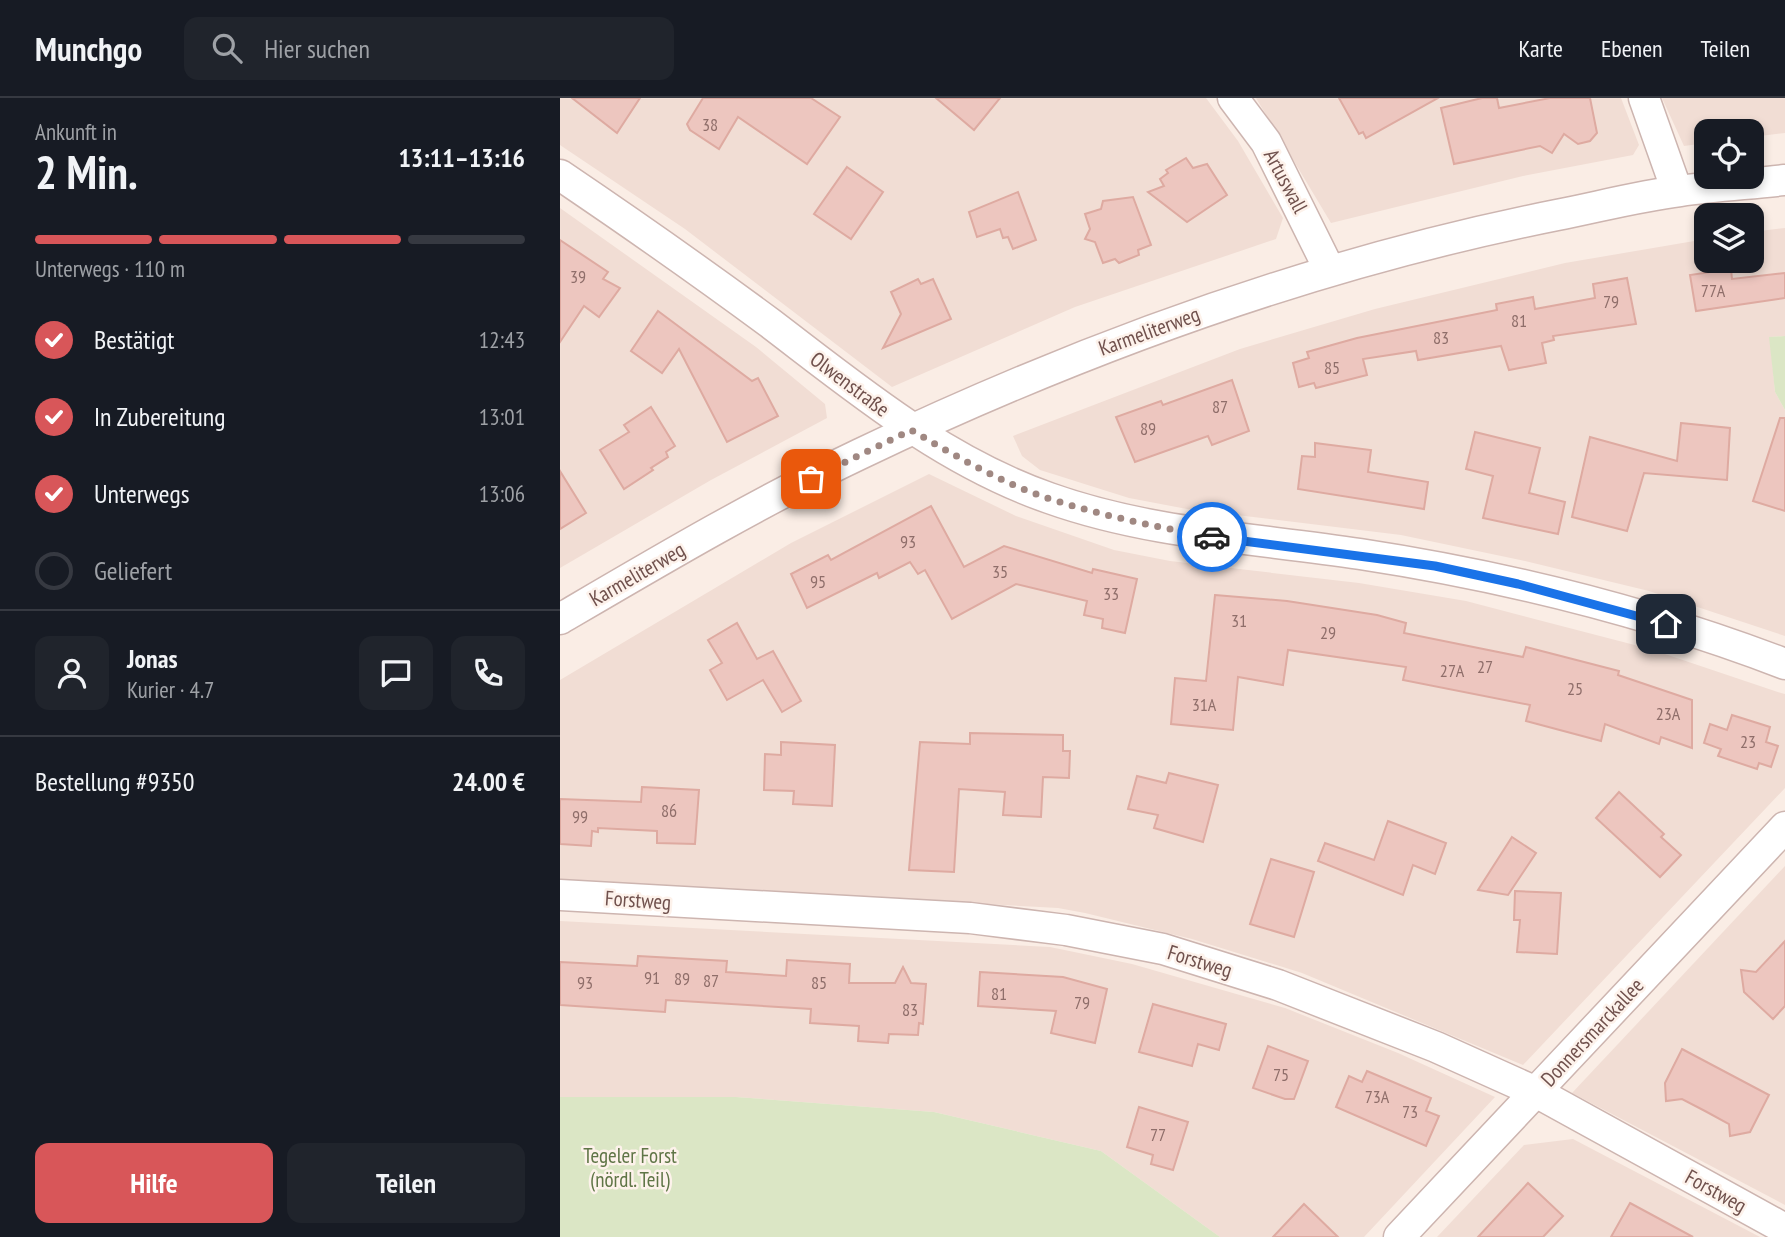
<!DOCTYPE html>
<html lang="de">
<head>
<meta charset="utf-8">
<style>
  :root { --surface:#171b24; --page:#20242c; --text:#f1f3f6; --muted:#9ea1a6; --line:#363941; --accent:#d85659 }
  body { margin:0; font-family:"PT Sans Narrow",sans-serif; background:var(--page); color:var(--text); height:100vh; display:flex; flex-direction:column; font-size:26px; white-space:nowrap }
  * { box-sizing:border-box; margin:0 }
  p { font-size:23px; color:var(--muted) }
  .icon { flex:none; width:38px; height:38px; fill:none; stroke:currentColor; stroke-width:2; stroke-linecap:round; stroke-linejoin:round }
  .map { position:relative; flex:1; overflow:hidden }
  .details { display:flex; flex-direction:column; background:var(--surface); width:560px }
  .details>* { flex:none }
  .buttons { position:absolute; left:1134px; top:21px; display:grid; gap:14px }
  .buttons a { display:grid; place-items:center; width:70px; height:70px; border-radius:14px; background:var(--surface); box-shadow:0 4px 10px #0003; font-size:35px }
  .pin { position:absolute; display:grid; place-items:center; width:60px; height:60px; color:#fff; margin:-30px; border-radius:14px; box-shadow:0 4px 10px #0006 }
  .courier { position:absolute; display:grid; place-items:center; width:70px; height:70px; margin:-35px; border:5px solid #1a73e8; border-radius:50%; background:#fff; color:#222; box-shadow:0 2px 9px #0007 }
  .overview em { font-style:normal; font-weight:800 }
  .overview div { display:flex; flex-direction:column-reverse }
  .overview { display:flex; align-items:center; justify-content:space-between; height:119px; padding:0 35px }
  h1 { font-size:46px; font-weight:800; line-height:52px }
  .bar { display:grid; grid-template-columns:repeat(4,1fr); gap:10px 7px; align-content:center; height:84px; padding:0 35px }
  .bar i { height:9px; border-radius:5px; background:var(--line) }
  .bar .on { background:var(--accent) }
  .bar p { grid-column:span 4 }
  .line { display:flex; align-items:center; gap:18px; padding:0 35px; border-top:2px solid var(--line) }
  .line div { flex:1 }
  .round { display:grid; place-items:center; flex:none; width:74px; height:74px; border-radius:14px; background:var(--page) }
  ol { padding:0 35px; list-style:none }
  li { display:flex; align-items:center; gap:21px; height:77px }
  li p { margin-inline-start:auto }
  li .icon { padding:7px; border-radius:50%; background:var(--accent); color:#fff; stroke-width:4 }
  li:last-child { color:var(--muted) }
  li i { width:38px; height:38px; border:4px solid var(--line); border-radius:50% }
  .cta { display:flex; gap:14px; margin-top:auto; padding:14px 35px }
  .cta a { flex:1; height:80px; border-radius:14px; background:var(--accent); color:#fff; font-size:28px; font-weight:800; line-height:80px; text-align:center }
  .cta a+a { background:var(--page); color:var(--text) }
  header { display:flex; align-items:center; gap:42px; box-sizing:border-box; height:98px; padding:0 35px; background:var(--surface); border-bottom:2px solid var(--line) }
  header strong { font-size:33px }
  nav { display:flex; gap:38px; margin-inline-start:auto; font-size:24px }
  .search { width:490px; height:63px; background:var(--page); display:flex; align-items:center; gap:18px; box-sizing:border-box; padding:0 24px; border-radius:14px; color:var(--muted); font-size:26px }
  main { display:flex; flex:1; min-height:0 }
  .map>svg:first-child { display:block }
</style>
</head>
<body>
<header>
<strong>Munchgo</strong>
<div class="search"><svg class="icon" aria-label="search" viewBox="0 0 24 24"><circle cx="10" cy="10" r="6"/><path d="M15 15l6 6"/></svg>Hier suchen</div>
<nav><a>Karte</a><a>Ebenen</a><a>Teilen</a></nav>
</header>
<main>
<section class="details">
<div class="overview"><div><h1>2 Min.</h1><p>Ankunft in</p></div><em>13:11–13:16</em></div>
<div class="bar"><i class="on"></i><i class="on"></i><i class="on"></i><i></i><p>Unterwegs · 110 m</p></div>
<ol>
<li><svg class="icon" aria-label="check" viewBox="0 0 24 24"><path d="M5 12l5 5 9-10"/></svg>Bestätigt<p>12:43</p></li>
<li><svg class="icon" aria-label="check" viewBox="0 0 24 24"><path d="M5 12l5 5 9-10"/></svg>In Zubereitung<p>13:01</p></li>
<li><svg class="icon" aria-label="check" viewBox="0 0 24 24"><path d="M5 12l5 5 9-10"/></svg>Unterwegs<p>13:06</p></li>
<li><i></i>Geliefert</li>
</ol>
<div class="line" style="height:126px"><a class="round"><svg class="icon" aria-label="person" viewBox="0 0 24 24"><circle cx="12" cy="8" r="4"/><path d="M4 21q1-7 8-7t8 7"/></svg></a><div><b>Jonas</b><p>Kurier · 4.7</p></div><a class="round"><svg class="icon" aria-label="chat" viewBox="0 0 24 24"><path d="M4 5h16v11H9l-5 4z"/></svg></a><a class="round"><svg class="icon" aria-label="phone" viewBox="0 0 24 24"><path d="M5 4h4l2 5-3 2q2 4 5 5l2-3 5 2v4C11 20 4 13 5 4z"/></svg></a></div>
<div class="line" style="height:91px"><div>Bestellung #9350</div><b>24.00 €</b></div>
<div class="cta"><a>Hilfe</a><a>Teilen</a></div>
</section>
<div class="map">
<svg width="1225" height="1139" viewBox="0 0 1225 1139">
  <rect width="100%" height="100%" fill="#faede5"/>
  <!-- residential -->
  <g fill="#f1ddd4">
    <path d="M0,0H646L678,43L723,120L716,141L515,209L332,289L125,131L0,47Z"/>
    <path d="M696,0H1061L1079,47L1073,57L963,78L771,125Z"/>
    <path d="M1102,0H1225V35L1192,39V33H1146V45L1124,48Z"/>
    <path d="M0,110L196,249L265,306L267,320L151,382L0,470Z"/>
    <path d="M1225,130V238L1210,239L1215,294L1225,312V538L1089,493L965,463L841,437L627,411L569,400L480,372L462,358L453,338L680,251L815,211L1005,165L1146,141V163H1192V134Z"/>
    <path d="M369,376L456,418L554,452L610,463L799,485L906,503L1090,551L1221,595L1225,596V690L963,967L742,875L632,841L525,815L498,810L0,783V582L231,445Z"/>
    <path d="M1225,768V1107L1012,995Z"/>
    <path d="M0,823L490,849L572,866L725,910L838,955L935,999L804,1139H660L541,1053L374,1014L176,999H0Z"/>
    <path d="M1013,1041L1200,1139H877L964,1047Z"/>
  </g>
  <!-- green -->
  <g fill="#dbe6c5">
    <path d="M1225,238V312L1215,294L1209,239Z"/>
    <path d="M0,999H176L374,1014L541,1053L660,1139H0Z"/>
  </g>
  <!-- building -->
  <g fill="#edc6bf" stroke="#deaaa1" stroke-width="2">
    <path d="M12,0H80L57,35Z"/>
    <path d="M143,0H251L280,19L247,66L178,19L159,51L130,32L127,26Z"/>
    <path d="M376,0H440L414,32Z"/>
    <path d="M779,0H878L806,40L803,34L799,36Z"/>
    <path d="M922,0H937L939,10L990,0H1030L1037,35L1030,43L1018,46L1004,36L992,55L980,48L894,66L881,10Z"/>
    <path d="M626,60L633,70L647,66L667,97L627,124L588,94L604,88L600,81L608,75L606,72Z"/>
    <path d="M287,69L323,94L291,141L254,116Z"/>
    <path d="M458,94L476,142L453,151L448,139L443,140L440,131L417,139L409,114Z"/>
    <path d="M573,99L591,147L578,152L579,157L559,165L555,161L543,165L535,144L525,141L530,131L525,116L541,111L543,103Z"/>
    <path d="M0,142L48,174L43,181L60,190L39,219L24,208L0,244Z"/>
    <path d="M1171,171L1172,181L1225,175V200L1136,213L1130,177Z"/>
    <path d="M1067,180L1076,226L993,238L994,242L982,245L986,265L949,272L941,248L858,262L856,253L803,261L807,277L756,290L754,285L739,289L733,265L749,260L747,254L797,240L937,212L936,206L973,199L975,211L1035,200L1033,186Z"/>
    <path d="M358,181L361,186L373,181L391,221L323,250L341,216L331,194Z"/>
    <path d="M98,213L192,283L198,280L218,318L167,344L119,251L102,275L71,253Z"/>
    <path d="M672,282L689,333L652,347L648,338L575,364L556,319L601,303L603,307Z"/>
    <path d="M91,309L115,348L106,354L108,359L91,370L93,372L64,391L40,352L69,334L64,327Z"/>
    <path d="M1220,320H1225V413L1193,403Z"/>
    <path d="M1121,325L1170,330L1167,382L1084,375L1067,433L1012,419L1030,339L1117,363Z"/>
    <path d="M915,334L980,350L969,395L1005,404L998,436L923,420L933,378L906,371Z"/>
    <path d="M755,345L811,352L808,374L868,384L864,411L738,391L742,358L755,359Z"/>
    <path d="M0,373L26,415L0,431Z"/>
    <path d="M371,408L404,469L444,448L532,475L533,471L577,481L565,535L542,530L543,521L524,517L527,503L456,486L392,521L365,472L358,476L350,464L319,480L317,475L247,510L231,476L268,457L271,462Z"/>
    <path d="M655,497L727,503L817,517L846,525L844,535L963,559L966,549L1059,573L1058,577L1132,602V650L1101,639L1099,646L1045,626L1041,643L966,623L970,607L843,582L846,569L728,552L723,587L678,579L673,632L611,626L615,580L646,583Z"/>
    <path d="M177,525L197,561L213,553L241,603L222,614L203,582L167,602L150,572L162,565L148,542Z"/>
    <path d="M1172,617L1210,629L1206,644L1218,648L1211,669L1199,665L1197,671L1158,658L1161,651L1144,645L1150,626L1167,632Z"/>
    <path d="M410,635L503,637V653H510L509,680L483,679L481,719L443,717L445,694L399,691L394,774L349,772L360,644L410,646Z"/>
    <path d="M221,644L275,647L272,708L233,706L234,693L204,692L205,656L221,657Z"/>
    <path d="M609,675L658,687L643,744L594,730L598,717L568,711L577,678L606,685Z"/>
    <path d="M82,689L139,692L135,746L97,745V733L38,730V734L32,733L31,748L0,746V701L81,704Z"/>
    <path d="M1059,694L1104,736L1101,739L1121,757L1100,779L1036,720Z"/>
    <path d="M828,723L886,745L875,776L853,767L843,797L758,763L765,745L814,762Z"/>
    <path d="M952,739L976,755L948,797L918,792Z"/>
    <path d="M711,761L754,774L734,839L690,826Z"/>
    <path d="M955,793L1001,795L997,856L957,854L960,822H954Z"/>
    <path d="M1225,843V908L1213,921L1184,894L1181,872L1196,874Z"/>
    <path d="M78,858L167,863L166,874L226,878L227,862L290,866L289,885H335L343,869L351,885L366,886L363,926L359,925L358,937L329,936L328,945L298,943L299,928L250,925L251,911L106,902L105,914L0,907V864L77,868Z"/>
    <path d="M420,874L503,879L547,891L535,945L491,935L496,913L418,908Z"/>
    <path d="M593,906L666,926L659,952L638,946L632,968L579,954Z"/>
    <path d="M708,948L748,963L734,1001H725L693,990Z"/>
    <path d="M1122,951L1209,997L1190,1034L1170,1038L1169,1026L1145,1013L1122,1001L1106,1003L1105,985Z"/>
    <path d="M807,973L871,1000L866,1013L879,1018L866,1048L776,1009L789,978L802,984Z"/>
    <path d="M579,1009L628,1024L613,1072L591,1066L593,1057L567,1049Z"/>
    <path d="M968,1085L1003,1118L983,1139H918Z"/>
    <path d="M1070,1105L1133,1139H1051Z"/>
    <path d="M744,1106L778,1139H713Z"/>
  </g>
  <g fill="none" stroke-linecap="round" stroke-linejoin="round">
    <!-- minor casing -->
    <g stroke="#cdb5b0" stroke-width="33">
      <g id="minor">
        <path d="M673,0L706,44L769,171"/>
        <path d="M1084,0L1117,93"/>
        <path d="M0,77C71,125 141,174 210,225C298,292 383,363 489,400C590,436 695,440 800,456C944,478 1089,514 1225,566"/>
        <path d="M0,521C99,463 197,405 300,356C524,249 755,165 997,117C1038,109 1079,98 1120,93C1155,88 1190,86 1225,82"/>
        <path d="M0,797L410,820L506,832L603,851L718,887L876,949L976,994L1225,1131"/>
        <path d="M839,1139L1225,729"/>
      </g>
    </g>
    <!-- minor -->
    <use href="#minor" stroke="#fff" stroke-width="30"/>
  </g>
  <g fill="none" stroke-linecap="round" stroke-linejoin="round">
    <!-- done -->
    <path stroke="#a08882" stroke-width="7" stroke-dasharray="0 12.6" d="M251,381L351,332C396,358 441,385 490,401C544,418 597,429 652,439"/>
    <!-- route -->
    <path stroke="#1a73e8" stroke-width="9" d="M652,439L875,468L958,486L1106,526"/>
  </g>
  <g text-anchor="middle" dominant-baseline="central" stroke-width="5" stroke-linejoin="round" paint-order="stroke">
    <!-- number labels -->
    <g font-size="18" fill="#8f6e6a">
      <text x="150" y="26">38</text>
      <text x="18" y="178">39</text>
      <text x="1153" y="192">77A</text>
      <text x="1051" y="203">79</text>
      <text x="959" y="222">81</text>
      <text x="881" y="239">83</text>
      <text x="772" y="269">85</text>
      <text x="660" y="308">87</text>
      <text x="588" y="330">89</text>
      <text x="348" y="443">93</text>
      <text x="440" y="473">35</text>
      <text x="258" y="483">95</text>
      <text x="551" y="495">33</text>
      <text x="679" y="522">31</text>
      <text x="768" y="534">29</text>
      <text x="925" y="568">27</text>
      <text x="892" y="572">27A</text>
      <text x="1015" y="590">25</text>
      <text x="644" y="606">31A</text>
      <text x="1108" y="615">23A</text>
      <text x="1188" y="643">23</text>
      <text x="109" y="712">86</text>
      <text x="20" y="718">99</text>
      <text x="92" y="879">91</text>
      <text x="122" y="880">89</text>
      <text x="151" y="882">87</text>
      <text x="25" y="884">93</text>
      <text x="259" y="884">85</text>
      <text x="439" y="895">81</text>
      <text x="522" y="904">79</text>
      <text x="350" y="911">83</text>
      <text x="721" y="976">75</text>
      <text x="817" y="998">73A</text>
      <text x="850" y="1013">73</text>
      <text x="598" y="1036">77</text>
    </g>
    <!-- street labels -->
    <g font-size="21" fill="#70514d" stroke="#fdf2eb">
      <text transform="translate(726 83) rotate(62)">Artuswall</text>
      <text transform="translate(589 233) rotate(-20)">Karmeliterweg</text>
      <text transform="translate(290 286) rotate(37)">Olwenstraße</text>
      <text transform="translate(77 476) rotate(-30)">Karmeliterweg</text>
      <text transform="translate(78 802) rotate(4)">Forstweg</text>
      <text transform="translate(640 863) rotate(17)">Forstweg</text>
      <text transform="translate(1032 934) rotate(-47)">Donnersmarckallee</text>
      <text transform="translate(1156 1093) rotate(29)">Forstweg</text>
    </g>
    <!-- park labels -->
    <g font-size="21" fill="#5f7546" stroke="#fdf2eb">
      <text x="70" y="1057">Tegeler Forst<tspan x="70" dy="24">(nördl. Teil)</tspan></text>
    </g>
  </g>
</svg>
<div class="buttons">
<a><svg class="icon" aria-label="locate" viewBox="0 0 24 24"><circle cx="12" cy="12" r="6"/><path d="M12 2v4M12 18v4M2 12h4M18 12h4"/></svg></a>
<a><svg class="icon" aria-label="layers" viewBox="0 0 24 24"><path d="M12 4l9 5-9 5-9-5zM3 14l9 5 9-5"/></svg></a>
</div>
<div class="pin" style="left:251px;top:381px;background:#ea580c"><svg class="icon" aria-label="bag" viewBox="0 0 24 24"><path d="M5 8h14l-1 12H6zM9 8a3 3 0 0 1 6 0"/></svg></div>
<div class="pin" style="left:1106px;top:526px;background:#1f2937"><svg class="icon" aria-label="home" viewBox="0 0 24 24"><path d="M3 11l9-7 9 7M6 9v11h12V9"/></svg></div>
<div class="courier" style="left:652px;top:439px"><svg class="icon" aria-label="car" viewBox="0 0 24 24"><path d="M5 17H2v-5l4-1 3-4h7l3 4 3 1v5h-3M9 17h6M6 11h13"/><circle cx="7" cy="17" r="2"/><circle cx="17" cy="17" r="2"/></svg></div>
</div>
</main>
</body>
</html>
